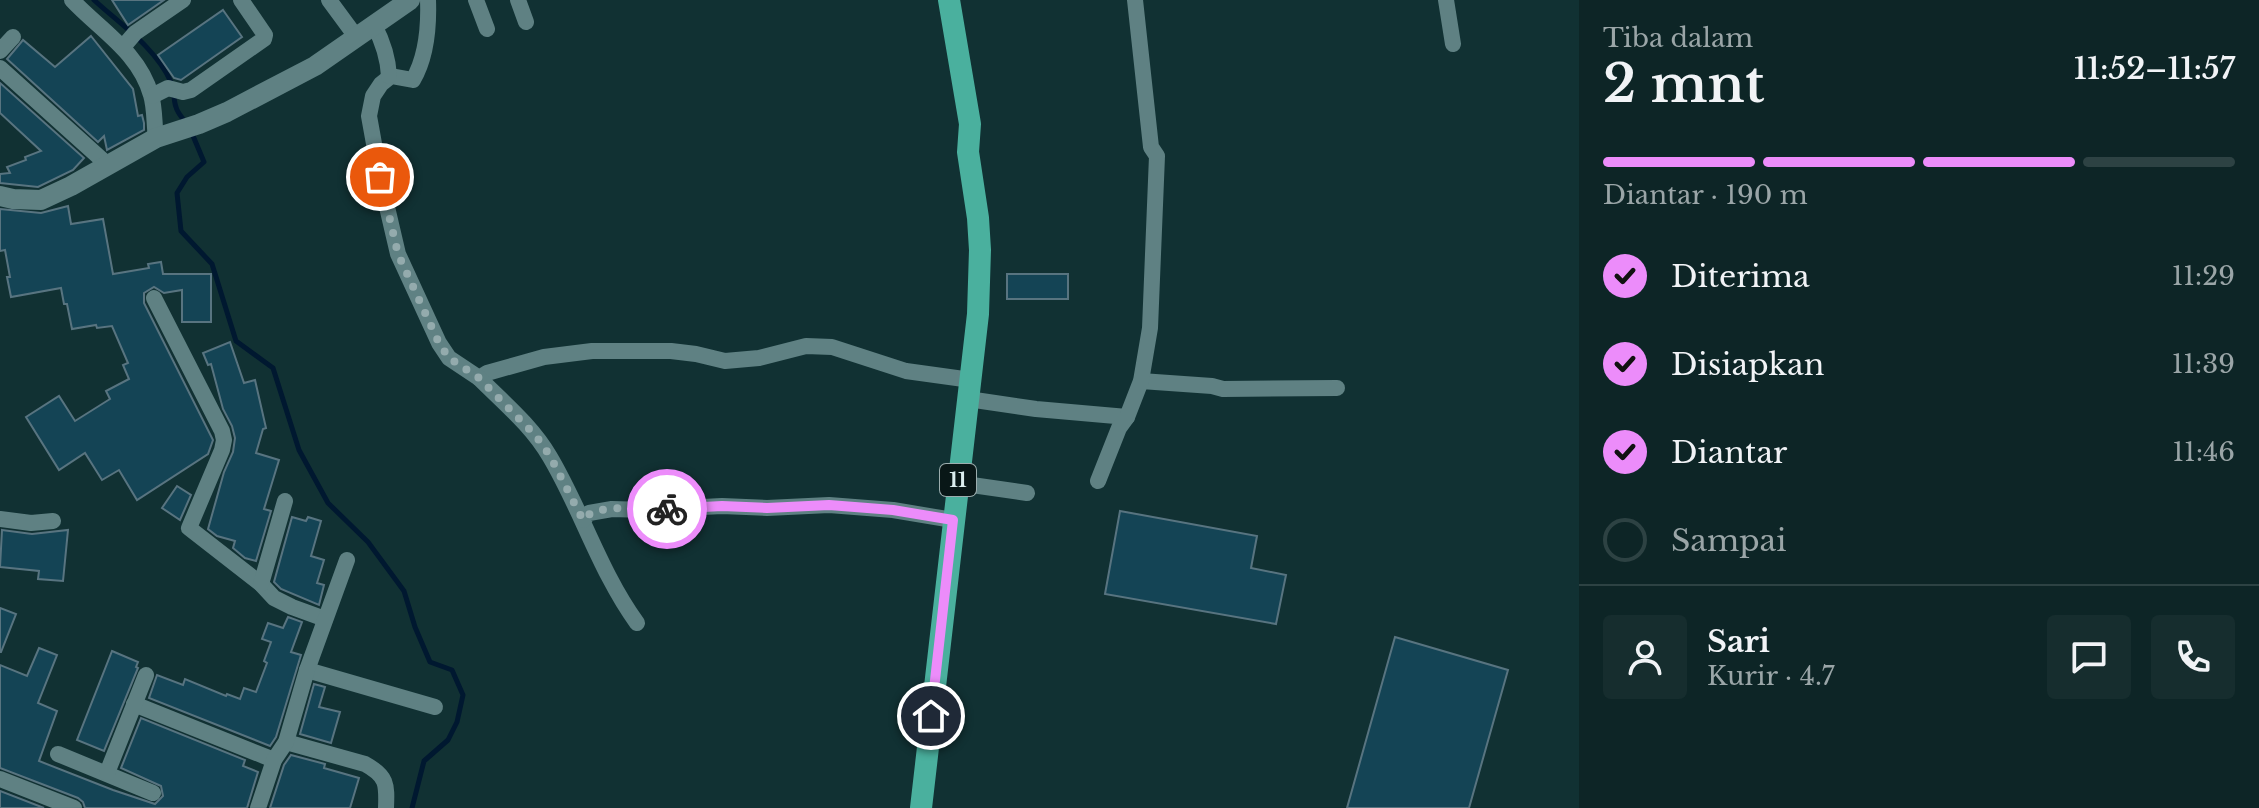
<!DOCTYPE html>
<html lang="id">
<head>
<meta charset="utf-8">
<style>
  :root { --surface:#0d2526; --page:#162d2e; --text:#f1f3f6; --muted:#9aa5a7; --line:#2d4243; --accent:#ec8cfa }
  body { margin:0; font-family:"Libre Baskerville",serif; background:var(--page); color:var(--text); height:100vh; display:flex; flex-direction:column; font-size:30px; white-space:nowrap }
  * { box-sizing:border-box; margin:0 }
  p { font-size:26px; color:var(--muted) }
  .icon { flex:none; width:44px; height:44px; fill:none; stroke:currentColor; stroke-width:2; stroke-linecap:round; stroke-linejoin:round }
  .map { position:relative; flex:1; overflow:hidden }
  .side { display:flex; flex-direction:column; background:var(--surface); width:680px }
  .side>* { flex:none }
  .pin { position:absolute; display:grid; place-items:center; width:68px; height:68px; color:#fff; margin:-34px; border:4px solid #fff; border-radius:50%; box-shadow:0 2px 8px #0007 }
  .courier { position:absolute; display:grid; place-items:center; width:80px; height:80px; margin:-40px; border:6px solid #ec8cfa; border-radius:50%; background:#fff; color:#222; box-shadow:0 2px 10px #0007 }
  .headline em { font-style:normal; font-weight:600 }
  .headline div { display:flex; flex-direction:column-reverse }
  .headline { display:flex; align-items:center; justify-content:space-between; height:136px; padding:0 24px }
  h1 { font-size:52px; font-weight:600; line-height:60px }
  .bar { display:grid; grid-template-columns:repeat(4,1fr); gap:12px 8px; align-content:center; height:96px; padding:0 24px }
  .bar i { height:10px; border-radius:6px; background:var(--line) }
  .bar .active { background:var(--accent) }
  .bar p { grid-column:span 4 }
  .line { display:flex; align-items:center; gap:20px; padding:0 24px; border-top:2px solid var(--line) }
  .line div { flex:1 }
  .round { display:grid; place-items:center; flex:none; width:84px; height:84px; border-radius:8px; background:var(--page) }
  ol { padding:0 24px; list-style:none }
  li { display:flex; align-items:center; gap:24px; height:88px }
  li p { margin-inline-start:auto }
  li .icon { padding:8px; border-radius:50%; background:var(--accent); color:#111; stroke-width:4 }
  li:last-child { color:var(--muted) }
  li i { width:44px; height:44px; border:4px solid var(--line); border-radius:50% }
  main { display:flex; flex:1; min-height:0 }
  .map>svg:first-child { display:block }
</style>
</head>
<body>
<main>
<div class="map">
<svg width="1579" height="808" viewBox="0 0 1579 808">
  <rect width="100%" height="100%" fill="#113133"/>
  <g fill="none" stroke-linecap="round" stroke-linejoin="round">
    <!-- stream -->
    <g stroke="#001830" stroke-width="5">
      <path d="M94,0C121,25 155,47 171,82C175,91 173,99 176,107C177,112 183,119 186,123"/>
      <path d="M191,131L204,162L187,177L177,193L181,231L212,264L236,341L273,368L299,450L328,503L368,542L404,591L415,627L430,662L452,670L463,695L457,722L448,740L424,761L412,808"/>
    </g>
  </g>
  <!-- building -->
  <g fill="#144455" stroke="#587480" stroke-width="2">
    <path d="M112,0H164L128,25Z"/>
    <path d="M223,10L242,37L181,80L174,78L158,55Z"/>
    <path d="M91,36L133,89L138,116L142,115L144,123V130L107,150L104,136L98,142L7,59L23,40L55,67Z"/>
    <path d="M0,83L84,158L73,170L38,187L0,183V174L10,173L7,167L26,160L25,157L41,151L0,113Z"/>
    <path d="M68,206L71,224L103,219L113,274L149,268L148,264L161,262L163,274H211V322H182V290L164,293L154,287L144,293V303L213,440L208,454L137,500L119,470L102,480L85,453L59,470L26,417L59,396L75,421L110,399L106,391L129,379L123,365L128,363L112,326L97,328L96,325L72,329L67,304H64L61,288L11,297L7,277H10L5,250L0,251V209L41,213Z"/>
    <rect x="1007" y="274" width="61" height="25"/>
    <path d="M230,342L244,383L255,380L266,428L263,429L256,453L279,460L264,509L271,511L256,561L245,558L233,548L235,541L217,536L208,529L224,472L233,452L235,438L232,426L223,409L211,364L208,365L203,353Z"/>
    <path d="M177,486L191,495L180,520L162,508Z"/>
    <path d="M1120,511L1257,536L1251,568L1286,575L1276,624L1105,594Z"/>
    <path d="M292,517L306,521L308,517L321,521L311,556L324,560L317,583L324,585L319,605L281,589L274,582Z"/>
    <path d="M2,530L32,534L68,530L63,581L38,579L39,571L0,567Z"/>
    <path d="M0,608L16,614L1,652H0Z"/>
    <path d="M288,617L302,622L291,652L301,655L276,737L270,746L149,698L157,675L183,685L185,679L226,696L227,694L240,699L244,688L256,692L267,663L264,661L271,642L262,639L268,623L283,628Z"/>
    <path d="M1395,637L1508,670L1469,808H1347Z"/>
    <path d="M39,648L57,655L38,703L57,711L39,761L113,790L155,804L163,796L161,786L121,768L141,718L245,760L243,766L258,772L247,808H85L83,802L78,798L0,768V665L27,676Z"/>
    <path d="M112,651L138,662L136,667L138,668L104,751L77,740Z"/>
    <path d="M314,684L325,687L319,707L340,712L331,743L300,734Z"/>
    <path d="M291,755L325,764L324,768L359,778L350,808H270L284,765Z"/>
    <path d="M0,791L44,808H0Z"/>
  </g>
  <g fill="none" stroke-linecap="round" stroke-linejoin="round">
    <!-- minor -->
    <g stroke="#5f8183" stroke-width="16">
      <path d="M72,0C100,30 139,52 151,95C155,108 154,124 156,138"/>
      <path d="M329,0L357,38"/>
      <path d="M428,0C429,27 427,56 413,80L391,76L381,84L373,96L369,116L380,177L398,254L439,343L449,358L479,378L487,373L544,357L592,351H671L696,354L725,361L759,358L806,346L832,347L906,371L971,380"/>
      <path d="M476,0L487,29"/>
      <path d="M518,0L526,22"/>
      <path d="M1446,0L1453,44"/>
      <path d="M374,25C383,42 388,57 389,76"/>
      <path d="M123,47L135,33L183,0"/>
      <path d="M0,51L13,37"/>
      <path d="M0,68L109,166"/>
      <path d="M152,96L168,88L183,92L191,90L264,39L265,35L241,0"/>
      <path d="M154,298L222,431L224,440L222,450L189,528L261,584L274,598L292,607L325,619"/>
      <path d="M479,378C504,403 532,426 550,457C582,511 600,572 637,623"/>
      <path d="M1141,381L1212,386L1223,389L1337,388"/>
      <path d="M968,399L1036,409L1127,417"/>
      <path d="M1098,481L1119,428L1127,417L1141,381L1150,328L1157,156L1151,147L1135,0"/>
      <path d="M958,483L1027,493"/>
      <path d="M0,519L31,523L53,521"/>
      <path d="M583,520L589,513L612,509L645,510L722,506L767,508L829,505L893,510L953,520"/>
      <path d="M261,584L285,501"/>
      <path d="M307,670L435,707"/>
      <path d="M134,704L274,760"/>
      <path d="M286,742L365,764C387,776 387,784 386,808"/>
      <path d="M58,754L153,793"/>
      <path d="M107,773L146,675"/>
      <path d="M0,779L74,808"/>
      <path d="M258,808L274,760L286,742L307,670L347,560"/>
    </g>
    <!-- tertiary -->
    <path stroke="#5f8183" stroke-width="20" d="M0,196L13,199L41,200L71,186L156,138L199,124L227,112L315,66L410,0"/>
    <!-- trunk -->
    <path stroke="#4ab09e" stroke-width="22" d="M921,808L978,314L980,250L978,218L968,152L970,124L949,0"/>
  </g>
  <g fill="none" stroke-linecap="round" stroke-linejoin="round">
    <!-- done -->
    <path stroke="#94abad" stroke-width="8" stroke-dasharray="0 14.4" d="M380,177L398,254L439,343L449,358L479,378L536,436L550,456L583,520C595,502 646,510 667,509"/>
    <!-- route -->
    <path stroke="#ec8cfa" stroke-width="10" d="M667,509L722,506L767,508L829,505L893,510L953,520L931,716"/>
  </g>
  <g text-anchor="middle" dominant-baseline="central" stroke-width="6" stroke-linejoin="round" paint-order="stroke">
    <!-- shield labels -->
    <rect fill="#091717" stroke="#9cadae" stroke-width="2" x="940" y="464" width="36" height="32" rx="6"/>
    <g font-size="20" font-weight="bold" fill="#dbedee">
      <text x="958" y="480">11</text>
    </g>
  </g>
</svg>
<div class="pin" style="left:380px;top:177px;background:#ea580c"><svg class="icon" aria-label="bag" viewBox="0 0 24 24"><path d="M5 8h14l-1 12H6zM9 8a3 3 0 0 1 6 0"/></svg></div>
<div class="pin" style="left:931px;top:716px;background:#1f2937"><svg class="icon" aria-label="home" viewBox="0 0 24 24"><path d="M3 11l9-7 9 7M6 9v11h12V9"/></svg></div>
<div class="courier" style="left:667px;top:509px"><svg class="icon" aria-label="bike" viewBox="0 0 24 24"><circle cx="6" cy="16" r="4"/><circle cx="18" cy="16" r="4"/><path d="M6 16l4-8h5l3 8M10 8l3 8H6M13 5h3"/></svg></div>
</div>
<section class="side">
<div class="headline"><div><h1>2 mnt</h1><p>Tiba dalam</p></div><em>11:52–11:57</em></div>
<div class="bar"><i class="active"></i><i class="active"></i><i class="active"></i><i></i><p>Diantar · 190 m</p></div>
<ol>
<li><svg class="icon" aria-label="check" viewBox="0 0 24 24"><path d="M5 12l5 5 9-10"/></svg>Diterima<p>11:29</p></li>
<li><svg class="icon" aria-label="check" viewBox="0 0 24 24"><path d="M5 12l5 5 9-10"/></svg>Disiapkan<p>11:39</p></li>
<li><svg class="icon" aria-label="check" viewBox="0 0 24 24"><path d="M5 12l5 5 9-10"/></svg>Diantar<p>11:46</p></li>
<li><i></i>Sampai</li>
</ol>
<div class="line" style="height:144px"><a class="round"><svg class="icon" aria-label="person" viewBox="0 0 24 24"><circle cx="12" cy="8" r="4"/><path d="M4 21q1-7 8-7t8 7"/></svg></a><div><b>Sari</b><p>Kurir · 4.7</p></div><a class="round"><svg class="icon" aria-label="chat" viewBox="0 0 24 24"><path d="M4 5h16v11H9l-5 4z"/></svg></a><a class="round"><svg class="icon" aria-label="phone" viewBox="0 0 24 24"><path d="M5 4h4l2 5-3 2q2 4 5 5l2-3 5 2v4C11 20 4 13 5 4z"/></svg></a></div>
</section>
</main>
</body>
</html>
